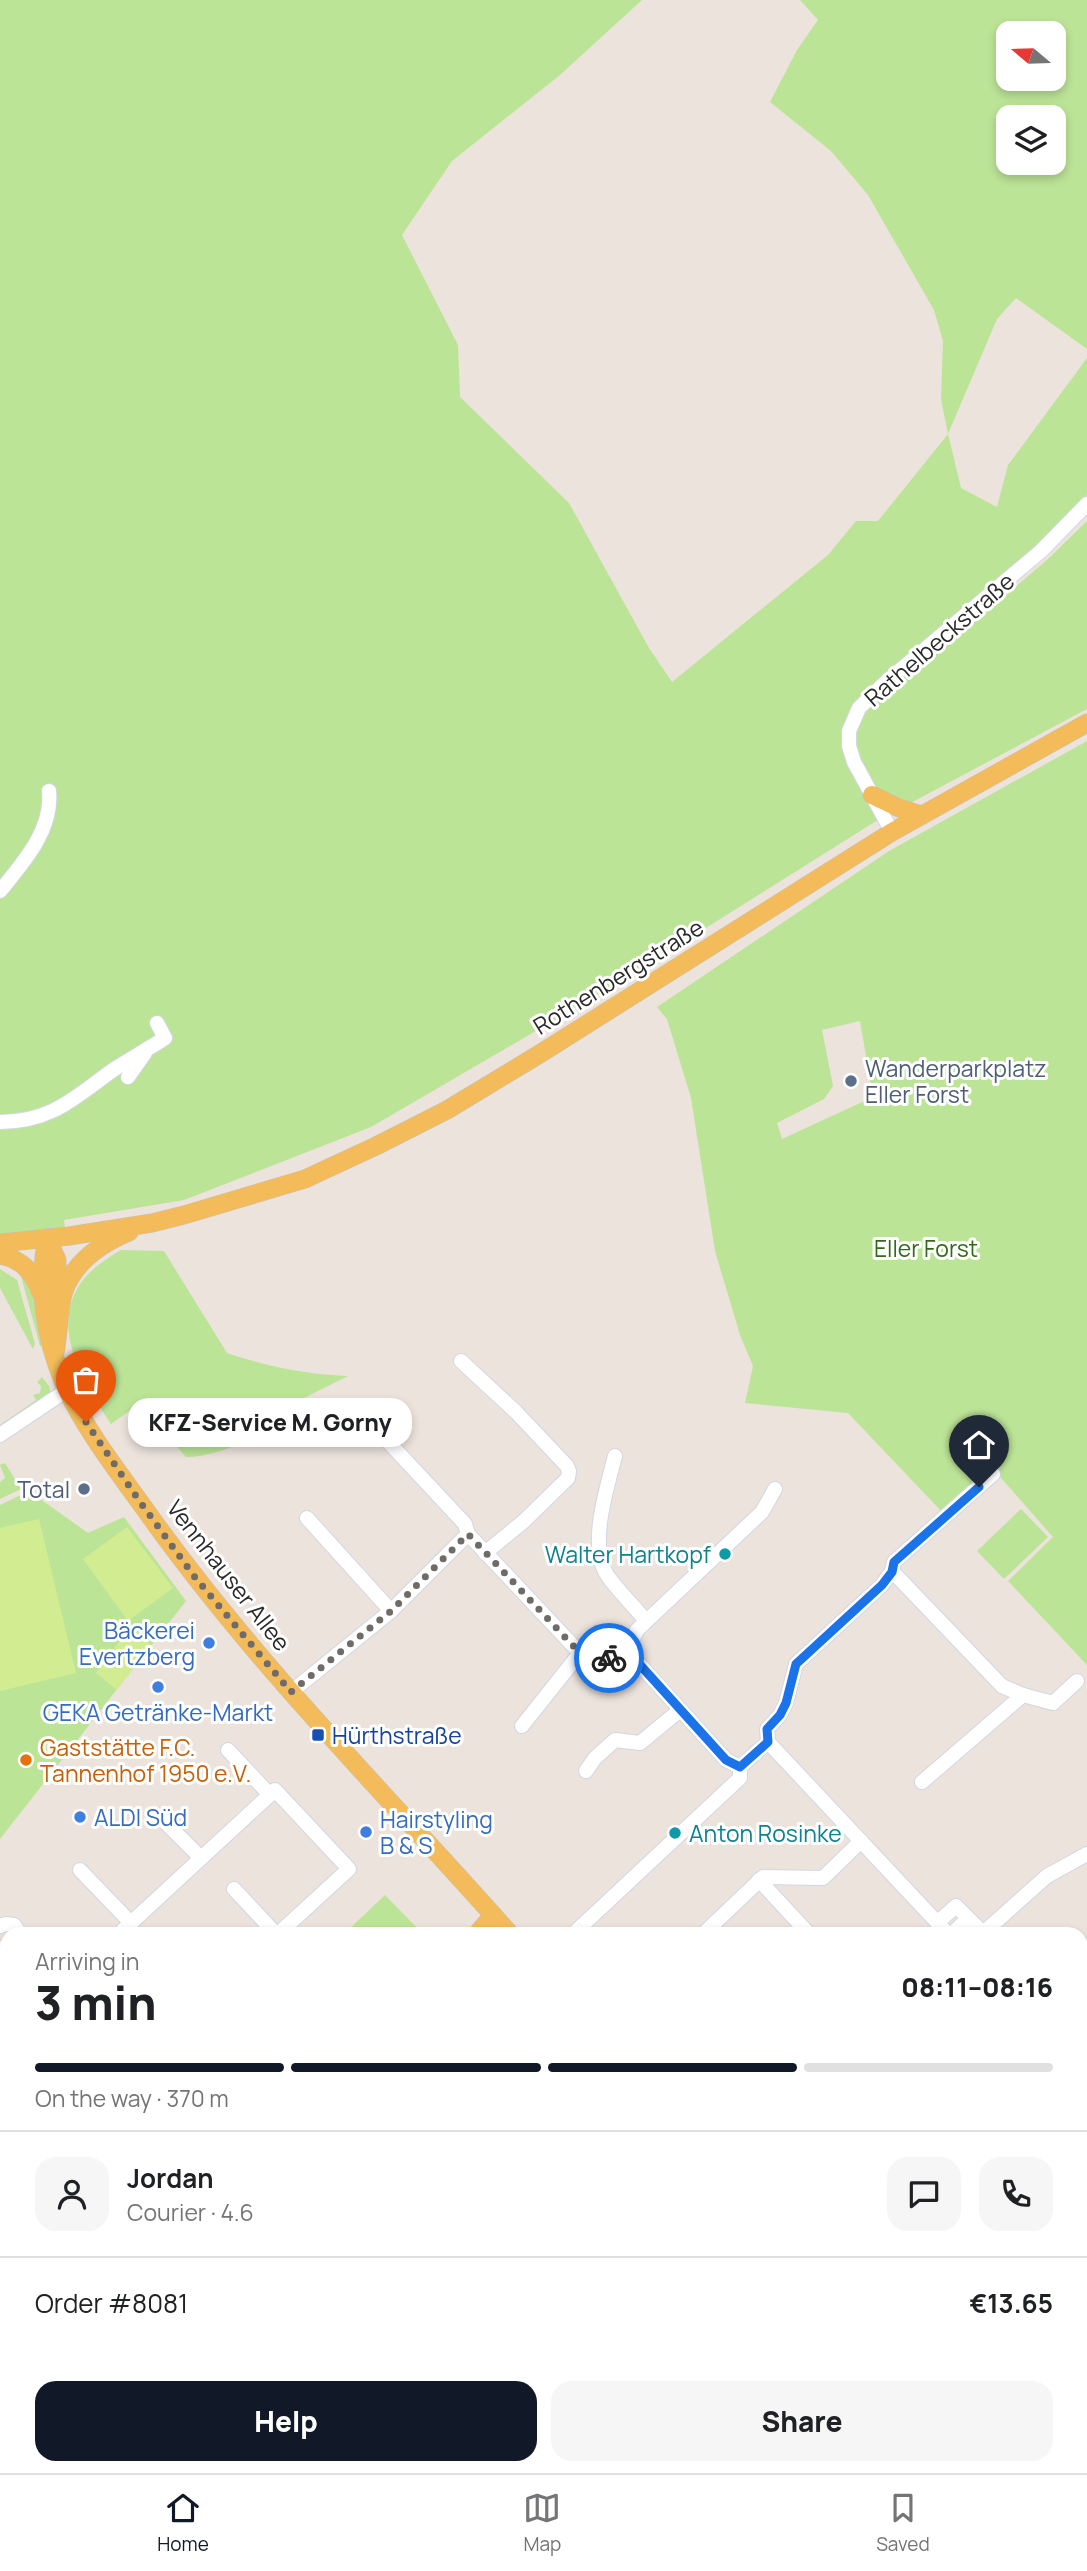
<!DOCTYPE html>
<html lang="en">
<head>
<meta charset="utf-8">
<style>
  :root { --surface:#fff; --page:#f6f6f6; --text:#202124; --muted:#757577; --line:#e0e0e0; --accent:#111827 }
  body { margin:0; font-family:Manrope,sans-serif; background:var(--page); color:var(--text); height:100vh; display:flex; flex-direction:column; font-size:26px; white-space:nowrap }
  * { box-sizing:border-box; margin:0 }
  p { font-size:23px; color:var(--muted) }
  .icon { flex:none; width:38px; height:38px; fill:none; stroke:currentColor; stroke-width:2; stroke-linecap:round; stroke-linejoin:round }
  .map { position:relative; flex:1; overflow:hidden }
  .sheet { position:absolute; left:0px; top:1927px; width:1088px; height:548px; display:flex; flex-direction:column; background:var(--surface); border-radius:21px 21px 0 0; box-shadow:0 4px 10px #0003 }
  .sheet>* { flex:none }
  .needle { width:46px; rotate:289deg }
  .tools { position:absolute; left:996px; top:21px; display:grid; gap:14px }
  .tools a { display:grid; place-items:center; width:70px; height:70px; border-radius:14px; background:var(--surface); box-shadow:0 4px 10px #0003; font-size:35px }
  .pin { position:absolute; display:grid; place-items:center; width:60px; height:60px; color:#fff; margin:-72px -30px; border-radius:50% 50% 50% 0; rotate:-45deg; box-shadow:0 0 7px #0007 }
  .pin .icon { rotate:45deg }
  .courier { position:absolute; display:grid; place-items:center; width:70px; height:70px; margin:-35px; border:5px solid #1a73e8; border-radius:50%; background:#fff; color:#222; box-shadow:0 2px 9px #0007 }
  .bubble { position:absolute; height:49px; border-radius:21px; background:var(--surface); box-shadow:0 4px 10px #0003; font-size:23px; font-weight:800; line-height:49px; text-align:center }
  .head em { font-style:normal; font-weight:800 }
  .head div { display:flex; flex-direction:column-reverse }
  .head { display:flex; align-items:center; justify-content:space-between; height:119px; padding:0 35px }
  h1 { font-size:46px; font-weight:800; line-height:52px }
  .bar { display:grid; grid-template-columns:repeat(4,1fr); gap:10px 7px; align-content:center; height:84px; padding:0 35px }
  .bar i { height:9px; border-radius:5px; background:var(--line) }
  .bar .active { background:var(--accent) }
  .bar p { grid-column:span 4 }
  .line { display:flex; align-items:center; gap:18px; padding:0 35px; border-top:2px solid var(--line) }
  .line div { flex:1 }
  .round { display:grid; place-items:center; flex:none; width:74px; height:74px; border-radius:21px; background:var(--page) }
  .primary-button { display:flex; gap:14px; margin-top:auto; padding:14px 35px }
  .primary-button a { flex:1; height:80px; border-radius:21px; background:var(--accent); color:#fff; font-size:28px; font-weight:800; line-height:80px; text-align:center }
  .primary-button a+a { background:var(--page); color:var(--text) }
  .menu { display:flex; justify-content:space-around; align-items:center; height:98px; border-top:2px solid var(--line); background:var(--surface); font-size:19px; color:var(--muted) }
  .menu a { display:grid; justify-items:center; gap:4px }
  .menu .active { color:var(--accent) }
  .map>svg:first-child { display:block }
</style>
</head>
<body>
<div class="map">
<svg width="1087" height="2473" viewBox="0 0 1087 2473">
  <rect width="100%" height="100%" fill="#ece3dc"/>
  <!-- green -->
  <g fill="#bce497" fill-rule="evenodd">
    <path d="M0,0H642L560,75L452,161L402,235L458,345L460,397L569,503L649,648L672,682L828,555L856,521H878L948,434L941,399L943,341L934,310L868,195L831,151L770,102L797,50L818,20L800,0H1087V349L1016,298L997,319L948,434L961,488L997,507L1008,465L1087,358V495L1050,536L958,617L953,641L1048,559L1087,521V709L873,823L618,983L371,1127L184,1200L64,1220L65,1228L0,1236ZM1008,33H1054V79H1008ZM1008,117H1054V163H1008Z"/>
    <path d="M1087,741V1665L1008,1581L1053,1537L994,1470L944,1514L848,1413L745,1403L753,1366L740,1335L715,1251L691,1098L667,1019L657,1007L889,851ZM860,1021L873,1097L782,1139L777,1123L824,1099L833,1086L822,1030Z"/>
    <path d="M121,1250L164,1251L227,1353C269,1367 304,1374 348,1376L294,1403L305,1409C269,1427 227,1457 186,1457L139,1404L111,1424C85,1384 47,1327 83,1280C93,1267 108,1258 121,1250Z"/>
    <path d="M0,1269L17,1280L35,1344L33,1349L0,1288Z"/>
    <path d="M21,1276L32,1279L43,1347L40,1346Z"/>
    <path d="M42,1377L49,1386L51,1393L0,1431V1425L36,1400L33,1395L40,1393L41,1386L37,1382Z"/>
    <path d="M5,1463L21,1489L0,1499V1482L5,1478L0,1465Z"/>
    <path d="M29,1491L88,1533L124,1517L186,1601L0,1839V1505Z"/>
    <path d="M1021,1509L1048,1537L1004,1579L977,1551Z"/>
    <path d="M385,1895L423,1934H344Z"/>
    <path d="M0,2337H7V2468H21L18,2472L0,2465Z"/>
    <path d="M52,2468H96L100,2473H50Z"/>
  </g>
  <!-- pitch -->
  <g fill="#d2ec92">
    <path d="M39,1519L76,1673L0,1691V1528Z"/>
    <path d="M127,1527L173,1588L128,1621L83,1559Z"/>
    <path d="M129,1628L151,1645L117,1690L96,1673Z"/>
  </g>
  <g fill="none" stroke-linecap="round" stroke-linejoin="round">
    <!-- minor casing -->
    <g stroke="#d1d7e3" stroke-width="16">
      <g id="minor">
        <path d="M892,832L854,762L849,746V731L859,708L886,682L1041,551L1087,504"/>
        <path d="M0,891C23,863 53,830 49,791"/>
        <path d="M128,1077L145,1053"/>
        <path d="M0,1122C51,1122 74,1098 113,1070C130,1059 148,1049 165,1038L157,1023"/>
        <path d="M461,1361L516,1412L567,1466L569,1471L568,1478L524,1521L485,1553"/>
        <path d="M381,1434L465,1524L468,1534L580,1653L617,1659L632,1656"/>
        <path d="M0,1435L67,1390"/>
        <path d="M615,1456C607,1488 588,1545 607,1575C618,1591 634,1606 646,1621"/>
        <path d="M307,1518L391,1611"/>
        <path d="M892,1571L1002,1686L1023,1695L922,1782"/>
        <path d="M632,1656V1641L637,1630L762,1512L775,1489"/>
        <path d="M632,1656L726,1760L740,1767"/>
        <path d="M291,1692L391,1611L468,1534"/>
        <path d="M1023,1695L1053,1703L1077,1681"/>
        <path d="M522,1726L580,1653"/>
        <path d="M768,1742L948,1934"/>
        <path d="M228,1750L270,1795"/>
        <path d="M586,1771L595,1758L615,1740L640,1743L680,1710"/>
        <path d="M158,1815L201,1858"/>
        <path d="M80,1870L131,1923"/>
        <path d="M759,1880L809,1934"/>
        <path d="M234,1889L276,1934"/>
        <path d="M938,1922L956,1906L983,1933"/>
        <path d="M0,1926L6,1924L14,1925L20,1934"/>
        <path d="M119,1934L275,1790L349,1869L278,1934"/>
        <path d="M573,1934L740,1778V1767L768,1742L767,1729L780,1715L786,1703L796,1664L882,1585L892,1571L894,1562L993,1474"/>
        <path d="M703,1934L763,1877L823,1878L861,1841"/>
        <path d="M952,1934L961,1925L969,1934"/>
        <path d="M982,1934L1047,1876L1087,1854"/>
        <path d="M0,1948L7,1950"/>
        <path d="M1082,2045L1087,2040"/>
        <path d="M1082,2067L1087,2073"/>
        <path d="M0,2089L7,2094"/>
        <path d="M0,2325L7,2326"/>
        <path d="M1082,2343L1087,2348"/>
        <path d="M1082,2415L1087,2410"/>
        <path d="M338,2468L344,2473"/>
        <path d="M587,2468L591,2473"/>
        <path d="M269,2473L272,2468"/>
        <path d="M481,2473L486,2468"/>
      </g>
    </g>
    <!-- major casing -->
    <g stroke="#c3c3c3" stroke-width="19">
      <g id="major">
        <path d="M872,795L899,808L922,815"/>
        <path d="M47,1238C37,1287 45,1338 64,1383C83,1427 119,1473 147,1512C255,1664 387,1795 510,1934"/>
        <path d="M47,1238L57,1260V1299"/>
        <path d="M0,1243L69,1236L152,1223L184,1215L305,1179L376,1146L447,1110L538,1055L892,832L1087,723"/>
        <path d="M0,1255C22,1259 33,1272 41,1293"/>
        <path d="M55,1353C59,1334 58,1313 63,1294C73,1262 100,1244 129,1232"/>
        <path d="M477,1934L493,1915"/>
        <path d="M875,2468L883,2473"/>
        <path d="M29,2473L32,2468"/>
      </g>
    </g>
    <!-- minor -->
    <use href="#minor" stroke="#fff" stroke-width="14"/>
    <!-- major -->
    <use href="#major" stroke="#f3bb5a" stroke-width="18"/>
  </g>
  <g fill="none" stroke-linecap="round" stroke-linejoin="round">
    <!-- done -->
    <path stroke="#6e6b68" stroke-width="7" stroke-dasharray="0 12.6" d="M86,1422L138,1499L194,1576L291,1692L391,1611L468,1534L580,1653L609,1658"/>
    <!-- route -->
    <path stroke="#1a73e8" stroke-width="9" d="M609,1658L617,1659L632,1656L726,1760L740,1767L768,1742L767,1729L780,1715L786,1703L796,1664L882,1585L892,1572L894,1562L979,1487"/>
  </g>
  <!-- markers -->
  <g fill="#5c6f8a" stroke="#fff" stroke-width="2.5">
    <circle cx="851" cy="1081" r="7"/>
    <circle cx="84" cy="1489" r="7"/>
  </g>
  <g fill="#0f9aa8" stroke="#fff" stroke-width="2.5">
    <circle cx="725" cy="1554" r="7"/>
    <circle cx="675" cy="1833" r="7"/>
  </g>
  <g fill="#3f7fe0" stroke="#fff" stroke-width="2.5">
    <circle cx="209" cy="1643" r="7"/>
    <circle cx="158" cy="1687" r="7"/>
    <circle cx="80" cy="1817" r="7"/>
    <circle cx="366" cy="1832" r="7"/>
  </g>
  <rect fill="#1a4fb4" stroke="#fff" stroke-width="2.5" x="311" y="1728" width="14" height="14" rx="3.5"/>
  <circle fill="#e8710a" stroke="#fff" stroke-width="2.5" cx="26" cy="1760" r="7"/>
  <g text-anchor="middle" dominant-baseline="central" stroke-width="6" stroke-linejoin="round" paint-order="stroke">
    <!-- street labels -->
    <g font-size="23" fill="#2a2a2a" stroke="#fff">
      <text transform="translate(939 639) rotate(-41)">Rathelbeckstraße</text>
      <text transform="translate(618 976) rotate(-32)">Rothenbergstraße</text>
      <text transform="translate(229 1575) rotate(52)">Vennhauser Allee</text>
    </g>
    <!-- service labels -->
    <g font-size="23" fill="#4e5e75" stroke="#fff" text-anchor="start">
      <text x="865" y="1068">Wanderparkplatz<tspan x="865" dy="26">Eller Forst</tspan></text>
      <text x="70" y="1489" text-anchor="end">Total</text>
    </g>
    <!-- park labels -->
    <g font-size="23" fill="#346919" stroke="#fff">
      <text x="926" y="1248">Eller Forst</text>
    </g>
    <!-- culture labels -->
    <g font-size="23" fill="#0d838f" stroke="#fff" text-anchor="end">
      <text x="711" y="1554">Walter Hartkopf</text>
      <text x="689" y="1833" text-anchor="start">Anton Rosinke</text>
    </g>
    <!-- shop labels -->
    <g font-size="23" fill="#366cbe" stroke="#fff" text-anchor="start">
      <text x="195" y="1630" text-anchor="end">Bäckerei<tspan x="195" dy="26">Evertzberg</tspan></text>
      <text x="158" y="1712" text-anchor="middle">GEKA Getränke-Markt</text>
      <text x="94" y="1817">ALDI Süd</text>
      <text x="380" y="1819">Hairstyling<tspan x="380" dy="26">B &amp; S</tspan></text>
    </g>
    <!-- transit labels -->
    <g font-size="23" fill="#164399" stroke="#fff" text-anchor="start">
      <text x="332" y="1735">Hürthstraße</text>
    </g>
    <!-- food labels -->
    <g font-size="23" fill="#c56008" stroke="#fff" text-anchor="start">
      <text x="40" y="1747">Gaststätte F.C.<tspan x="40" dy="26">Tannenhof 1950 e.V.</tspan></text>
    </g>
  </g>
</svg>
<div class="tools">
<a><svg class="needle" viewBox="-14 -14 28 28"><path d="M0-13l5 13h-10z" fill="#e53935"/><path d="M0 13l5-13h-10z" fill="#757577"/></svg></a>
<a><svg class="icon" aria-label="layers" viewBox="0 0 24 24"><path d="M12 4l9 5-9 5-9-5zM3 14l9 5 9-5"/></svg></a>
</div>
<div class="pin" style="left:86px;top:1422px;background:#ea580c"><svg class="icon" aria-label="bag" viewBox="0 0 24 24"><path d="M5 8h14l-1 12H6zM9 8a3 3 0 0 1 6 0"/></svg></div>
<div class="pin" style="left:979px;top:1487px;background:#1f2937"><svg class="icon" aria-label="home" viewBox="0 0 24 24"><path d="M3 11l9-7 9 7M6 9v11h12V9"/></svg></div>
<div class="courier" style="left:609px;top:1658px"><svg class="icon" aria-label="bike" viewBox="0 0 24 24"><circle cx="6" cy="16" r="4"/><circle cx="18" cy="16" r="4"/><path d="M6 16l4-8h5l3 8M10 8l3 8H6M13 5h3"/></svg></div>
<div class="bubble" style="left:128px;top:1398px;width:284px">KFZ-Service M. Gorny</div>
<section class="sheet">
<div class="head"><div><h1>3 min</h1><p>Arriving in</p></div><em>08:11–08:16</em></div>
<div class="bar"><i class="active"></i><i class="active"></i><i class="active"></i><i></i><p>On the way · 370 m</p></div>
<div class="line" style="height:126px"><a class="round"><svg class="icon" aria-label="person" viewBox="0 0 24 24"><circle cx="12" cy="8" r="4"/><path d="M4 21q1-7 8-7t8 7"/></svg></a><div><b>Jordan</b><p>Courier · 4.6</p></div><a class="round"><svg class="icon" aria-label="chat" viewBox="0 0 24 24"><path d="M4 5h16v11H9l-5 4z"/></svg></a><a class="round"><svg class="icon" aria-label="phone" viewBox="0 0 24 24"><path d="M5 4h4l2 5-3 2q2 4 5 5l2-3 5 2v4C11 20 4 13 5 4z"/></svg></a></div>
<div class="line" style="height:91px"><div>Order #8081</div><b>€13.65</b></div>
<div class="primary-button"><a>Help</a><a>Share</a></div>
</section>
</div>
<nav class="menu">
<a class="active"><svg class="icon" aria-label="home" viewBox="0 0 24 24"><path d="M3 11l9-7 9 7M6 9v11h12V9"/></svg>Home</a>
<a><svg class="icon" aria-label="map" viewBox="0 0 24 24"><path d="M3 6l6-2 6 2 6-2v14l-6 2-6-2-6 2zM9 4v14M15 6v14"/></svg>Map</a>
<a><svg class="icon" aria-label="saved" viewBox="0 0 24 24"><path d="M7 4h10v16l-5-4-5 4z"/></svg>Saved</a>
</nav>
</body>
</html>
